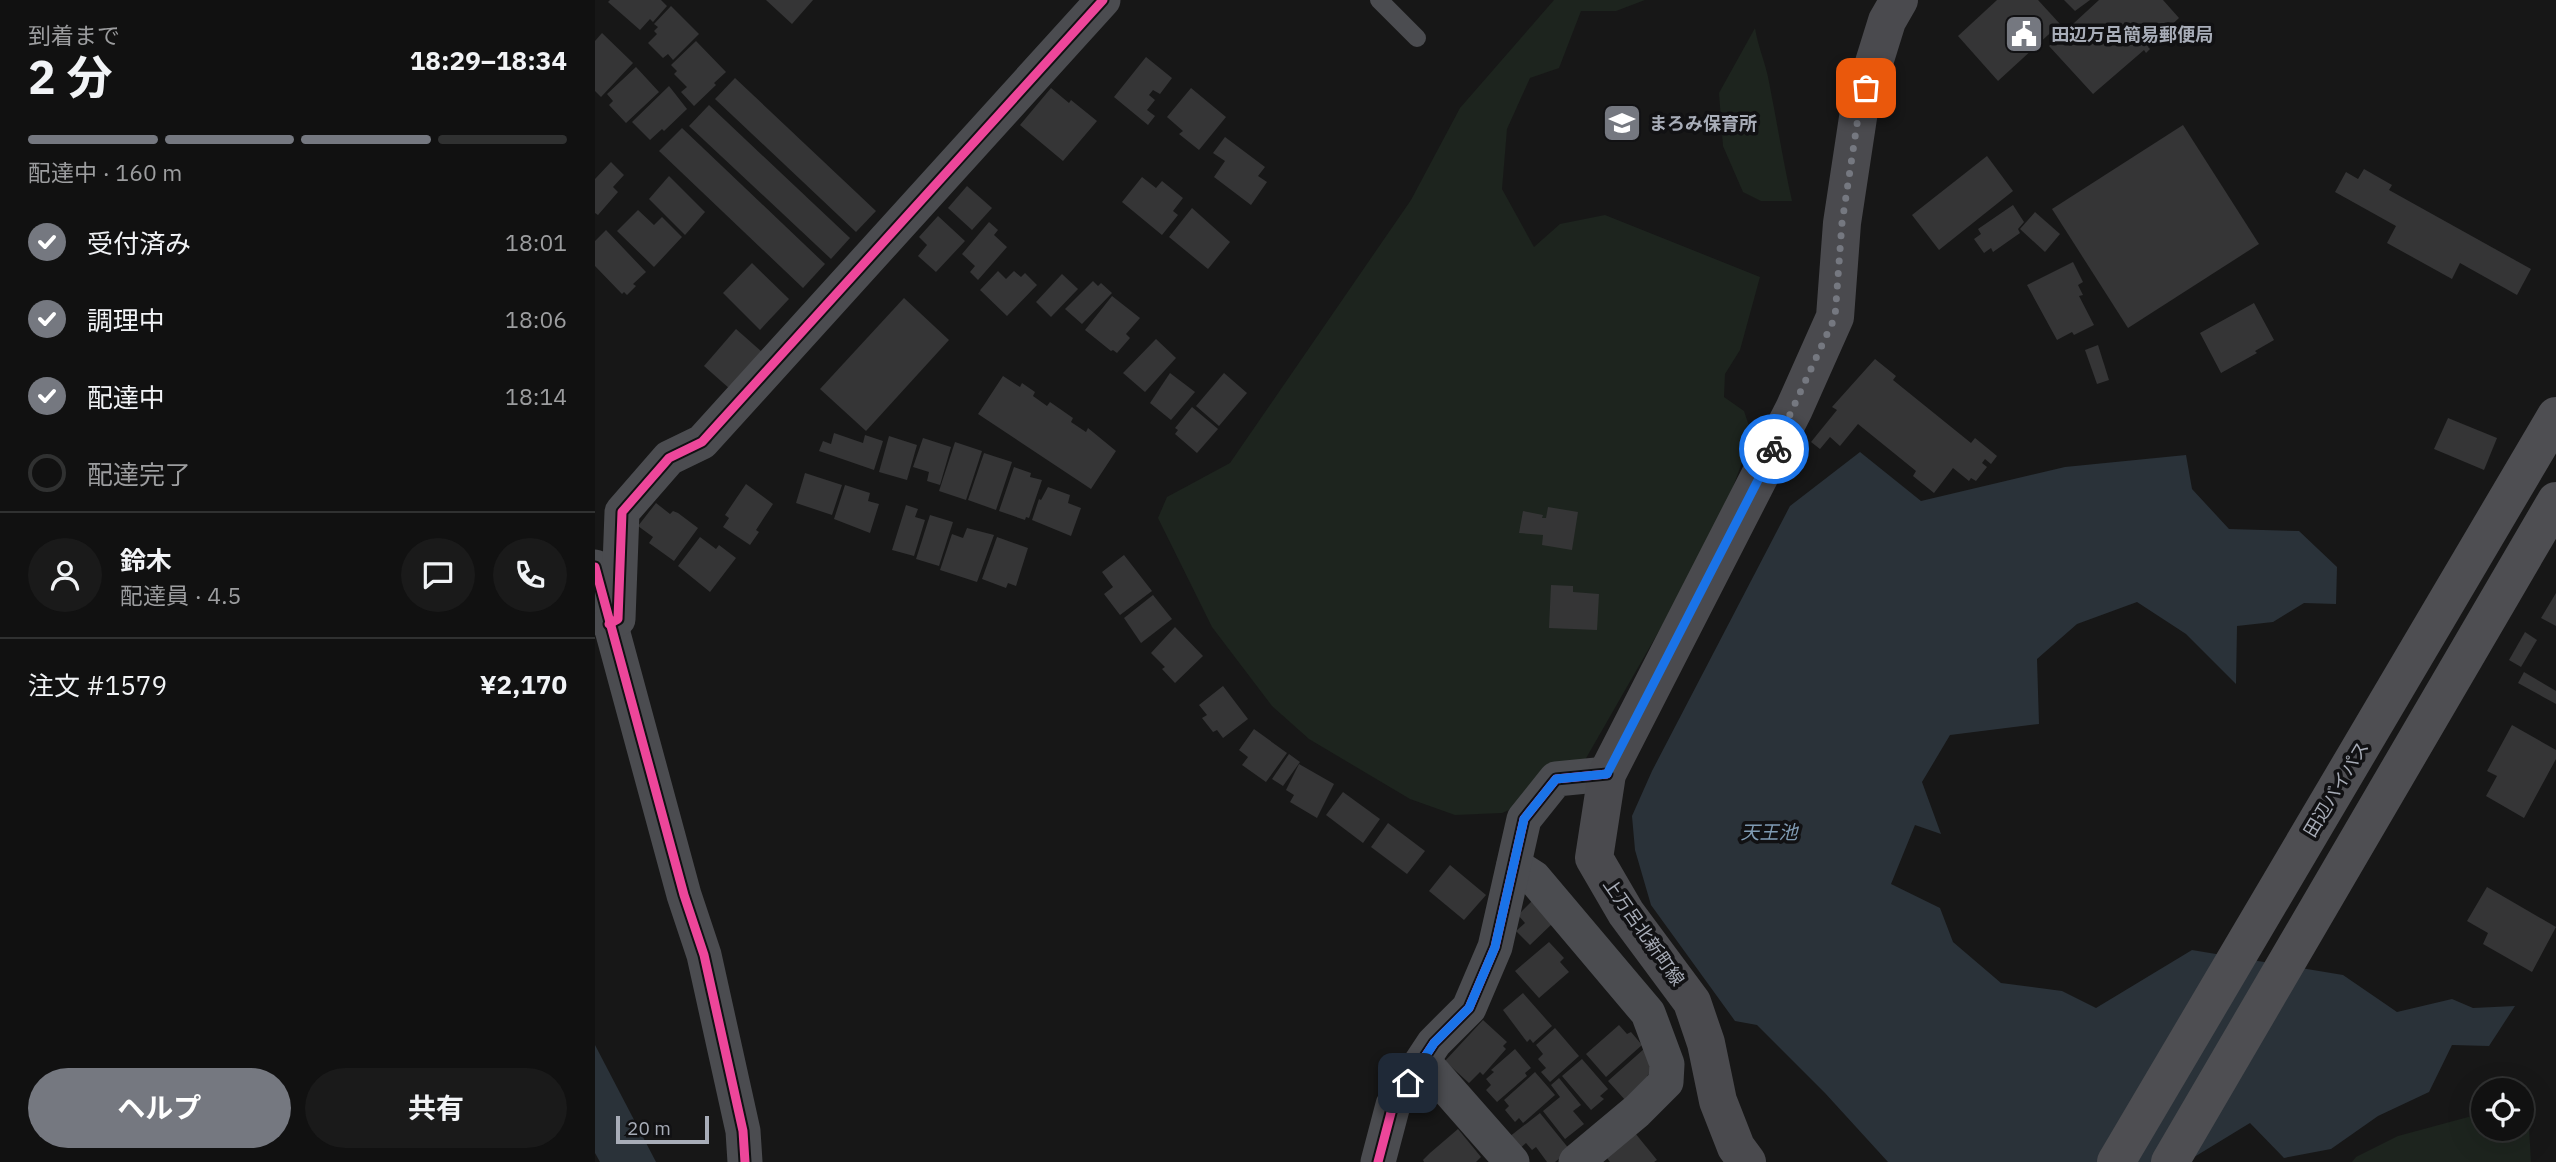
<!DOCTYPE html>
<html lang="ja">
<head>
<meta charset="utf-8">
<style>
  :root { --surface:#111; --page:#1a1a1a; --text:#f1f3f6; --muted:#9c9d9f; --line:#303131; --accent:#757880 }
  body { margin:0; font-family:"IBM Plex Sans","Noto Sans JP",sans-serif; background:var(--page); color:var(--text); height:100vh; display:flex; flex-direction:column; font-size:26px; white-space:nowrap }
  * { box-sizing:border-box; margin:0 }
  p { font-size:23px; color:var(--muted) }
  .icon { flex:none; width:38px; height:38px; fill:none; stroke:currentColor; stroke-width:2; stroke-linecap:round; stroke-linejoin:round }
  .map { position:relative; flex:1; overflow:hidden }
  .details { display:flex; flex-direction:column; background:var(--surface); width:595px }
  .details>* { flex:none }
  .buttons { position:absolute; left:1876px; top:1078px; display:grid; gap:14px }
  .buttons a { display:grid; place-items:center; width:63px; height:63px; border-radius:50%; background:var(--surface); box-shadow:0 7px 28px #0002,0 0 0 2px var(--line); font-size:35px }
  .scale { position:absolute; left:21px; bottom:18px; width:93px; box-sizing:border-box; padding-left:7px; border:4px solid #a8adb8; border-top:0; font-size:19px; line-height:24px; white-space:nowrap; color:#a8adb8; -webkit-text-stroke:5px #111113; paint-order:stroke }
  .pin { position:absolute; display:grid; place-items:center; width:60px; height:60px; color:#fff; margin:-30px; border-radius:14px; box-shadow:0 4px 10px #0006 }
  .courier { position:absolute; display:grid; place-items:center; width:70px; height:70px; margin:-35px; border:5px solid #1a73e8; border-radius:50%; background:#fff; color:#222; box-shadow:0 2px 9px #0007 }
  .head em { font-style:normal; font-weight:700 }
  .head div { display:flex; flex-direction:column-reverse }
  .head { display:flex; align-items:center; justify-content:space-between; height:119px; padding:0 28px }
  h1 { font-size:46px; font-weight:700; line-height:52px }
  .bar { display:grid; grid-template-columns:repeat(4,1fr); gap:10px 7px; align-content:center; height:84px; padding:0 28px }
  .bar i { height:9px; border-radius:5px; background:var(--line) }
  .bar .on { background:var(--accent) }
  .bar p { grid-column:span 4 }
  .line { display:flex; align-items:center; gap:18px; padding:0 28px; border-top:2px solid var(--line) }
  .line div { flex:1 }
  .round { display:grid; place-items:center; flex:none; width:74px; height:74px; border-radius:37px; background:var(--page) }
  ol { padding:0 28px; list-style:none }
  li { display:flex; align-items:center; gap:21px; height:77px }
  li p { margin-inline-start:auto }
  li .icon { padding:7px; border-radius:50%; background:var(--accent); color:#fff; stroke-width:4 }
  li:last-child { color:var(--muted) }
  li i { width:38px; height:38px; border:4px solid var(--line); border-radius:50% }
  .cta { display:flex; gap:14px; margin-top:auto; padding:14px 28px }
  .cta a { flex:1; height:80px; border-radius:42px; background:var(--accent); color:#fff; font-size:28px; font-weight:700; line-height:80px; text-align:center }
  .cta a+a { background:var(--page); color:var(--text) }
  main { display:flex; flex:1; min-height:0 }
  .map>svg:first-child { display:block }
</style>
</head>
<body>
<main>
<section class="details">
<div class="head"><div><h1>2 分</h1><p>到着まで</p></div><em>18:29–18:34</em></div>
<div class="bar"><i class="on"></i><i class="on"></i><i class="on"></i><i></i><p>配達中 · 160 m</p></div>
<ol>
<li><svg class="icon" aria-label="check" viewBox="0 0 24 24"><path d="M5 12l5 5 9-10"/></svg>受付済み<p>18:01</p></li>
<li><svg class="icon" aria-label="check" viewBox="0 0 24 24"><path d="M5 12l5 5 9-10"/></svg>調理中<p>18:06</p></li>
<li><svg class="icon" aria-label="check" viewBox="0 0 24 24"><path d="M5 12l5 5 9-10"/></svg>配達中<p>18:14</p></li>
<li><i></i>配達完了</li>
</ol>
<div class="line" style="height:126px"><a class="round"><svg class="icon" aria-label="person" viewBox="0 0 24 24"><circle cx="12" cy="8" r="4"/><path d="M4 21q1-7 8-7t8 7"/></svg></a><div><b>鈴木</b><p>配達員 · 4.5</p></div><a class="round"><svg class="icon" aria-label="chat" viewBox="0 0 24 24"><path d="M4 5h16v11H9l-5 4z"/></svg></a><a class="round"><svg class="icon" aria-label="phone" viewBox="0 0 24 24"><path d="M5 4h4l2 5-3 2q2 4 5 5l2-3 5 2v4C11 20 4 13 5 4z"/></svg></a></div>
<div class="line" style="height:91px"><div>注文 #1579</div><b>¥2,170</b></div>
<div class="cta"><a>ヘルプ</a><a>共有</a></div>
</section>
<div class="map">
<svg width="1961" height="1162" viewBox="0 0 1961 1162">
  <rect width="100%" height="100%" fill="#171717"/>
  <!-- green -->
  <g fill="#1d241e">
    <path d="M959,0H1050L1021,11H986L964,68L935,78L912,129L907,189L939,247L965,224L1010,215L1165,277L1145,350L1130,374L1129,397L1149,411L1157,435L1123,528L986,767L953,793L907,813L860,815L815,799L714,739L677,706L617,627L563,518L572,497L635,463L816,200L865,108Z"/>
    <path d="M1160,28C1163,47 1171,64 1174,82C1182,122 1188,161 1197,201H1166L1148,192L1128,146L1124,93Z"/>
    <path d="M1888,1113V1129H1927V1121L1934,1127L1936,1162H1757L1761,1157L1803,1136Z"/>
  </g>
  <!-- water -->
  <g fill="#2a3239">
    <path d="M1265,452L1326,501L1470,467L1591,455L1597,489L1634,529L1704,531L1742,567L1741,604L1709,603L1678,622L1642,626L1641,684L1591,634L1542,602L1482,624L1442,659L1444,724L1355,735L1327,782L1346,834L1320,825L1296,884L1345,908L1358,942L1406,983L1467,991L1501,1008L1597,950L1748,975L1802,1012L1857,999L1878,1008L1920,1006L1894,1046L1857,1045L1834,1092L1783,1116L1736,1149L1689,1158L1655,1123L1591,1162H1293L1230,1093L1162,1025L1140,1021L1056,905L1040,850L1037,816L1057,771L1195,506Z"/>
    <path d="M0,1045L61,1162H5L0,1153Z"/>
  </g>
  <!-- building -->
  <g fill="#353536">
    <path d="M15,0H66L72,6L58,22L55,19L45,30L13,2Z"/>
    <path d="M171,0H218L197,24Z"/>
    <path d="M1402,0H1443L1465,24L1403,81L1363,36Z"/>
    <path d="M1469,0H1495L1480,11Z"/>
    <path d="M1504,0H1568L1584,18L1553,47L1555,49L1551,53L1549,50L1498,94L1454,46Z"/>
    <path d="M76,6L104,34L78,60L73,54L68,58L53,43L62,34L59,31L63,27L59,24Z"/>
    <path d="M7,33L38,63L6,97L0,91V41Z"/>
    <path d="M101,41L131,72L119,83L121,85L99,106L86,92L92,87L79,74L82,71L76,65Z"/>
    <path d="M551,57L577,78L565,94L558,90L554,95L560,100L552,110L560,116L553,125L519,97Z"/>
    <path d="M41,67L64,92L31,123L14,105L18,101L12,94Z"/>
    <path d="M140,78L281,211L261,232L120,99Z"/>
    <path d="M74,86L92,109L69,131L67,129L55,140L37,122Z"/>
    <path d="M456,88L474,103L476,100L502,121L468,161L425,125Z"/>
    <path d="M596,88L631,117L604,150L584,134L588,131L572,117Z"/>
    <path d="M114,105L255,238L236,259L94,126Z"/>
    <path d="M1588,125L1664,244L1533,328L1457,209Z"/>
    <path d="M87,128L230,264L208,288L64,151Z"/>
    <path d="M630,137L670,167L663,176L672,182L656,205L619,177L630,161L618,153Z"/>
    <path d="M1392,156L1418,191L1344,250L1317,215Z"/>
    <path d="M16,162L29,175L18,187L23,192L3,215L0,213V179Z"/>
    <path d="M1769,169L1797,185L1794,190L1936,269L1922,295L1865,263L1857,279L1792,243L1801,226L1740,192L1751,172L1763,179Z"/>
    <path d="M74,176L110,212L90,235L54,199Z"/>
    <path d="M547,177L561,188L567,181L588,198L578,211L583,215L567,235L527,202Z"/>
    <path d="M372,186L397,208L377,230L353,208Z"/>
    <path d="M1418,205L1429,222L1423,229L1425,233L1398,252L1396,248L1389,253L1379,239L1386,234L1383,229Z"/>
    <path d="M597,208L635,242L613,269L574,237Z"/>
    <path d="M43,210L59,225L67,217L87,237L59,267L22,231Z"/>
    <path d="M1440,212L1465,234L1450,252L1425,229Z"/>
    <path d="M343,216L370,241L341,272L323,256L332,245L324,237Z"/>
    <path d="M394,222L403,230L399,235L412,247L383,280L375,272L380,266L367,254Z"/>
    <path d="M11,230L51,272L38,284L41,286L32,295L29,292L27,294L0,266V241Z"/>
    <path d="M1478,262L1488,282L1483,285L1488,295L1484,296L1499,325L1479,335L1477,332L1462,340L1432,285Z"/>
    <path d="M157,263L194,299L165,330L128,293Z"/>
    <path d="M403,271L411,279L419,271L426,277L430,273L442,285L412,316L385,290Z"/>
    <path d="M467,274L483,289L456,317L441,302Z"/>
    <path d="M498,281L503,286L506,283L517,293L487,324L470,309Z"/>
    <path d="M517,296L545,318L531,334L535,338L522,353L518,350L516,351L490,330Z"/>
    <path d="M309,298L354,340L271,431L225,389Z"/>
    <path d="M1659,303L1679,340L1660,351L1662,353L1626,373L1605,333Z"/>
    <path d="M141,329L167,352L135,389L109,366Z"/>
    <path d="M561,339L581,358L550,392L528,373Z"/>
    <path d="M1503,345L1514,380L1502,384L1490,350Z"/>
    <path d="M1280,359L1301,376L1298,380L1376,443L1380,438L1402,456L1396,464L1390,459L1387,463L1392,467L1381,481L1376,478L1374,481L1358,468L1339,493L1318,476L1321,471L1263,424L1245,446L1235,437L1225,449L1216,442L1242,410L1237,407Z"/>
    <path d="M575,373L600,392L576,420L555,403Z"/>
    <path d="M629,373L652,393L624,426L601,406Z"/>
    <path d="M408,376L425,387L427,383L440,392L438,396L452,406L455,402L478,418L476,422L491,432L493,428L521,451L496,489L383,414Z"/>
    <path d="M597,407L623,429L602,453L580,434L583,430L580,428Z"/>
    <path d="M1853,418L1902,438L1889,470L1839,449Z"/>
    <path d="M239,433L268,443L270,435L288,441L279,470L224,451L228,441L236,444Z"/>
    <path d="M294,436L322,445L312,480L284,472Z"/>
    <path d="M328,438L356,447L345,485L332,481L334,472L318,467Z"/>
    <path d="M360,442L387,451L371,500L344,491Z"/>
    <path d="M389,453L417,462L401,510L373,500Z"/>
    <path d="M419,467L436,473L435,477L447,480L434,518L431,517L430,520L404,511Z"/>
    <path d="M210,473L247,485L237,515L201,503Z"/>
    <path d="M151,484L178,504L161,530L164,532L155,545L128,527L134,518L130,515Z"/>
    <path d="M250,485L275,493L273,501L284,504L275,533L239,519Z"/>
    <path d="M453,487L475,495L473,503L486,508L476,536L437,520L444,499L446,500Z"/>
    <path d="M61,503L75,514L78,511L83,513L103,528L79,561L54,543L58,537L43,526Z"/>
    <path d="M311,505L323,509L320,517L330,520L319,556L297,550Z"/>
    <path d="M953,507L983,512L977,550L947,545L948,535L924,533L928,511L948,515L947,518H951Z"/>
    <path d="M335,515L358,522L344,566L321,559Z"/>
    <path d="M372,528L399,535L382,582L345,570L357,534L368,538Z"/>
    <path d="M105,537L121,549L124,545L141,558L115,592L83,566Z"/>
    <path d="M402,537L433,548L421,586L413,583L411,588L387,579Z"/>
    <path d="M529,555L557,591L525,615L509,594L518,587L507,572Z"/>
    <path d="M956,585L978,586V592L1004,594L1002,630L954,628Z"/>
    <path d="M1961,593V626L1946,618Z"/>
    <path d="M558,595L577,619L546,643L529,618Z"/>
    <path d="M580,627L608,656L580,683L567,669L570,667L556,653Z"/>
    <path d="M1930,632L1942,640L1926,667L1914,660Z"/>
    <path d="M1929,672L1961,691V704L1923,683Z"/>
    <path d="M628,686L653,719L628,738L622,730L618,732L607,718L612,715L604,705Z"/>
    <path d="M1917,725L1961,750V759L1929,818L1891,796L1902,776L1892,771Z"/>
    <path d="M659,729L692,753L671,782L647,765L653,757L644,750Z"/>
    <path d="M694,754L705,762L688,786L677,779Z"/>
    <path d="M704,764L739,784L722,818L695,802L699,795L691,790Z"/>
    <path d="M748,792L785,819L768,843L731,815Z"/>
    <path d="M793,823L830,851L812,874L776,847Z"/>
    <path d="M855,865L891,895L869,920L834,891Z"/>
    <path d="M1892,887L1961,927L1937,972L1888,944L1893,933L1872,921Z"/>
    <path d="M937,901L958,923L935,945L921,931L930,923L923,915Z"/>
    <path d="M954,942L969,958L965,962L974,972L944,998L920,971Z"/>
    <path d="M928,993L957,1026L938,1043L935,1039L932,1042L908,1010Z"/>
    <path d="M888,1020L912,1042L908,1046L911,1049L888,1075L885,1072L874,1083L850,1061Z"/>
    <path d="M1024,1025L1032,1034L1036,1032L1047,1045L1011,1077L991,1054Z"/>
    <path d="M960,1028L984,1056L955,1082L946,1072L951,1068L943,1059L948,1054L941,1045Z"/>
    <path d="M1050,1048L1057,1063L1054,1066L1058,1071L1052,1076L1055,1080L1031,1101L1013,1081Z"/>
    <path d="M920,1049L936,1068L930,1073L932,1076L902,1102L891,1090L896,1085L891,1079L899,1072L896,1070Z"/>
    <path d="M987,1059L1013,1089L1005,1096L1009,1099L996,1110L967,1076Z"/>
    <path d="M940,1072L960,1095L928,1123L924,1118L920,1122L910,1110L914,1106L909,1100Z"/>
    <path d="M964,1078L986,1105L978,1111L989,1124L970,1139L948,1111L965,1097L956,1085Z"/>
    <path d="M945,1113L975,1150L960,1162H952L941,1147L937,1150L931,1143L923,1150L914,1137Z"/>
    <path d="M863,1129L886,1157L881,1162H829L828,1160L835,1153Z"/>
    <path d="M1040,1133L1062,1160L1059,1162H1015L1012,1158Z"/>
  </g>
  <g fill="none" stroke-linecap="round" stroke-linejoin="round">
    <!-- service -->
    <path stroke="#4b4c50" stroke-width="18" d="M784,0L822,38"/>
    <!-- minor -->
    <g stroke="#4b4c50" stroke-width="35">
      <path d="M0,567L89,895L109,955L148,1131L150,1162"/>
      <path d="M14,624L23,619L27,512L74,458L107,442L508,0"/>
      <path d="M919,865L939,878L1053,1013L1072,1064L1071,1082L1042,1111L981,1162"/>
      <path d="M828,1061L917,1162"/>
      <path d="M783,1162L798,1105L839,1043L874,1008L900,947L929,819L961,779L1012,774"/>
    </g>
    <!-- secondary -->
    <path stroke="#4a4a4e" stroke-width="38" d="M1152,1162L1141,1147L1123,1101L1111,1043L1097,1002L1031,913L999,858L1012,774L1199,409L1240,317L1247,223L1264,111L1292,21L1304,0"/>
    <!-- trunk -->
    <g stroke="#4e4e52" stroke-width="38">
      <path d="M1521,1162L1961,416"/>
      <path d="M1575,1162L1961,501"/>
    </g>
    <!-- cycleway casing -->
    <g stroke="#111113" stroke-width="13">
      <g id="cycleway">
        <path d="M0,567L89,895L109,955L148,1131L150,1162"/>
        <path d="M14,624L23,619L27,512L74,458L107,442L508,0"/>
        <path d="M783,1162L798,1105L839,1043L874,1008L900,947L929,819L961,779L1012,774"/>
      </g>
    </g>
    <!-- cycleway -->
    <use href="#cycleway" stroke="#ed469a" stroke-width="9"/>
  </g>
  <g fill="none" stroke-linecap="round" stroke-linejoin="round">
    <!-- done -->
    <path stroke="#757880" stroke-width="7" stroke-dasharray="0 12.6" d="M1179,449L1240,317L1247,223L1264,111L1271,88"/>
    <!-- route -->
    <path stroke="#1a73e8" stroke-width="9" d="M813,1083L839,1043L874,1008L900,947L929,819L961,779L1012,774L1179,449"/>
  </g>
  <!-- icons -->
  <defs>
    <g id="civic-square" transform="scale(2.0125)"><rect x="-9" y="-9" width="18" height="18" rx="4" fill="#757880" stroke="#111113"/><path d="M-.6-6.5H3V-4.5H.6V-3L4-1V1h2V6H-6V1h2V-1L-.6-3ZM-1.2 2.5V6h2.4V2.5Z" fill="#fff"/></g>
    <g id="school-square" transform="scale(2.0125)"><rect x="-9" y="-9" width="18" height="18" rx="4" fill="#757880" stroke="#111113"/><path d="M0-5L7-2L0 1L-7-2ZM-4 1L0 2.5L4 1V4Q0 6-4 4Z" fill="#fff"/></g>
  </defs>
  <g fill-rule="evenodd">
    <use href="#civic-square" x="1429" y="34"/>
    <use href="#school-square" x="1027" y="123"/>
  </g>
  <g text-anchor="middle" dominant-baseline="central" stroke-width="7" stroke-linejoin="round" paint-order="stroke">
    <!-- poi labels -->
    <g font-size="18" font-weight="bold" fill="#a8adb8" stroke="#111113" text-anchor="start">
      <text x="1456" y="34">田辺万呂簡易郵便局</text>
      <text x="1054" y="123">まろみ保育所</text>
    </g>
    <!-- street labels -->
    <g font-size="18" fill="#a8adb8" stroke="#111113">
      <text transform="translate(1741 789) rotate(-59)">田辺バイパス</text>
      <text transform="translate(1049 932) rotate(55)">上万呂北新町線</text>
    </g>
    <!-- water labels -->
    <g font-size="19" font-style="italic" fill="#7f9bb3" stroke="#111113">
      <text x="1174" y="832">天王池</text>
    </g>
  </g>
</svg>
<div class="buttons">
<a><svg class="icon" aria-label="locate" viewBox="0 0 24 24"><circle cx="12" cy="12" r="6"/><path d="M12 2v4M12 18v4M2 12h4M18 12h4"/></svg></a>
</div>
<div class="scale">20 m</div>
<div class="pin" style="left:1271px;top:88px;background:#ea580c"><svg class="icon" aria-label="bag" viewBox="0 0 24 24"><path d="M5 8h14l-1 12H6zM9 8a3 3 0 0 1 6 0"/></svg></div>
<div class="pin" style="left:813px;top:1083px;background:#1f2937"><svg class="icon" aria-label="home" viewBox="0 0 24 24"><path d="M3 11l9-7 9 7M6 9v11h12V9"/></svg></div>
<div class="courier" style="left:1179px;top:449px"><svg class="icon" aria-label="bike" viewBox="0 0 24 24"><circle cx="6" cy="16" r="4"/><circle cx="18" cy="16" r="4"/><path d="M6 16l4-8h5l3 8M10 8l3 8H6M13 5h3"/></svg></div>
</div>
</main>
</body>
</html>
